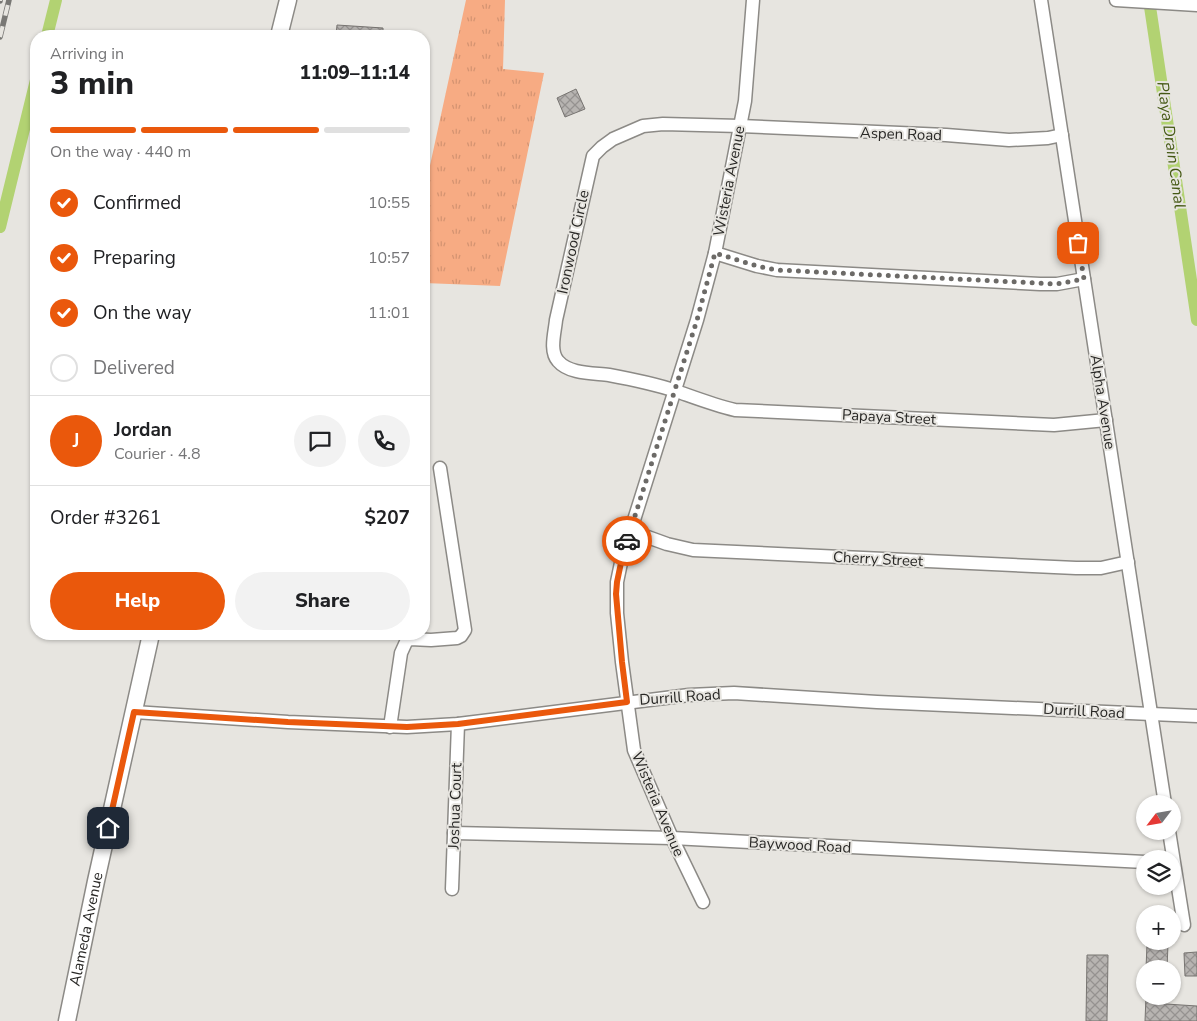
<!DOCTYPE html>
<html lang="en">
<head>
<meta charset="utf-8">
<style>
  :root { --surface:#fff; --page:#f2f2f2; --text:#202124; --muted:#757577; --line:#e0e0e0; --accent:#ea580c }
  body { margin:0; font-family:"Nunito Sans",sans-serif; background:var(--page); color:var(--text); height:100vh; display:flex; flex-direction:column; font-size:19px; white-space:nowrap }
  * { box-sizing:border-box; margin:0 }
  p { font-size:16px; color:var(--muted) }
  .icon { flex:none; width:28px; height:28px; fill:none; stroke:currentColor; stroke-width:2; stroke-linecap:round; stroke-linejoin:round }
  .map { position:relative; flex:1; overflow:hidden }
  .side { position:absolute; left:30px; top:30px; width:400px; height:610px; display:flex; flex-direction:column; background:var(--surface); border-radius:20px; box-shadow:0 1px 4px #0004 }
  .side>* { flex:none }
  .needle { width:32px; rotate:239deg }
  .buttons { position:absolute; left:1136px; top:795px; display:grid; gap:10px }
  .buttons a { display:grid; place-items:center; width:45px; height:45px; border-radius:50%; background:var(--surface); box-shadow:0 1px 4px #0004; font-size:25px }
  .pin { position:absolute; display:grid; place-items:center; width:42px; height:42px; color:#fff; margin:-21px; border-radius:10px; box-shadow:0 2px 8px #0006 }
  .courier { position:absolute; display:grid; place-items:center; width:50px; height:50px; margin:-25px; border:4px solid #ea580c; border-radius:50%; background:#fff; color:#222; box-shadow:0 1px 6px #0007 }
  .headline em { font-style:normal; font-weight:800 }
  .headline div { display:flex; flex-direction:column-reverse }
  .headline { display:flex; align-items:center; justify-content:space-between; height:85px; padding:0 20px }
  h1 { font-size:32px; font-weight:800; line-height:38px }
  .bar { display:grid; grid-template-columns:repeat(4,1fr); gap:8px 5px; align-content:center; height:60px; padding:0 20px }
  .bar i { height:6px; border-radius:4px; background:var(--line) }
  .bar .on { background:var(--accent) }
  .bar p { grid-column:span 4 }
  .line { display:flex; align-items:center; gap:12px; padding:0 20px; border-top:1px solid var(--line) }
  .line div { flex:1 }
  .round { display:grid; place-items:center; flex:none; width:52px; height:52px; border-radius:26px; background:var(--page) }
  ol { padding:0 20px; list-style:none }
  li { display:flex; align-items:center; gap:15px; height:55px }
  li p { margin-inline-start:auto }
  li .icon { padding:5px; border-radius:50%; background:var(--accent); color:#fff; stroke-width:4 }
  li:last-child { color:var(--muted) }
  li i { width:28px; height:28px; border:2px solid var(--line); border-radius:50% }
  .cta { display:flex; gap:10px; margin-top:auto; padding:10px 20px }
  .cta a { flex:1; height:58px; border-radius:30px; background:var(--accent); color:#fff; font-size:20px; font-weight:800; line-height:58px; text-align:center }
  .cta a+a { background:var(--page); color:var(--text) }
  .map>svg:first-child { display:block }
</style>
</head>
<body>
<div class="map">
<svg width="1197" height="1021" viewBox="0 0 1197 1021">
  <defs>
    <pattern id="park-tufts" width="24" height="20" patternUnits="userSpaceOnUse" patternTransform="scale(1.25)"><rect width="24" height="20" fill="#f7ab83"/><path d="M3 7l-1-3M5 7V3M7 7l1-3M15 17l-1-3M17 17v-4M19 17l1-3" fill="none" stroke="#d49371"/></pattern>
    <pattern id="building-cross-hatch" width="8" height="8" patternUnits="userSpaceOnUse" patternTransform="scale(1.25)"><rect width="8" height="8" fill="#b7b4b1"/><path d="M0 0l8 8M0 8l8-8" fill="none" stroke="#959290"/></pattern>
  </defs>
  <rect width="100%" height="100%" fill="#e7e5e0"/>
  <!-- park -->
  <path fill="url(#park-tufts)" d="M466,0H505L503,69L544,73L500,286L424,283V193Z"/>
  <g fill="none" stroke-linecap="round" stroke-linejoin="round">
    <!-- canal -->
    <g stroke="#b2d272" stroke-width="12">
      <path d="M1149,0L1197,320"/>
      <path d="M47,36L56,0"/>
      <path d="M0,227L36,80"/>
    </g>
  </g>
  <!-- building -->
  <g fill="url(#building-cross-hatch)" stroke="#777471">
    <path d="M337,25L383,28V36H336Z"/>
    <path d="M576,89L585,109L565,117L557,98Z"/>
    <path d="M1147,944H1168L1167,969H1146Z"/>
    <path d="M1197,952V976H1185L1184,953Z"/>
    <path d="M1087,955H1108L1107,1021H1086Z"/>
    <path d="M1146,996H1166V1004L1197,1006V1021H1145Z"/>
  </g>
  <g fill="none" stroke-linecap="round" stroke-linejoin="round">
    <!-- minor casing -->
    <g stroke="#8c8a86" stroke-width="15">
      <g id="minor">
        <path d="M1041,0L1165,804"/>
        <path d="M1116,0L1197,5"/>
        <path d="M1062,135L1048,138L1009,140L946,135L740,126L663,124L643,126L613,139L602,147L593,156L556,320C555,332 549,351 558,361C569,374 593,373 609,375C631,379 655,384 676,391C696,398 714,405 735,410L1054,425L1106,420"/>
        <path d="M715,253L757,266L777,270L1040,284H1057L1084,279"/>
        <path d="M631,531L667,544L693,550L1076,568H1101L1128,562"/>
        <path d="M134,712L288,722L407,727L458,724L689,695L734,693L877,702L1197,716"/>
        <path d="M390,727L401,653L406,642L410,639L431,640L457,638L461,636L465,630L440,468"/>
        <path d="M1169,831L1184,925"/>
        <path d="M454,833L672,838L1145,862"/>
        <path d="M452,889L458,724"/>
        <path d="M703,902L672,838L634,750L622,662L617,613V582L622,558L697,320L715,253L745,101L753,0"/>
      </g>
    </g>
    <!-- major casing -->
    <g stroke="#8c8a86" stroke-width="19">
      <g id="major">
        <path d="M279,36L288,0"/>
        <path id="s1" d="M67,1021L96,881L151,634"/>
      </g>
    </g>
    <!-- minor -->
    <use href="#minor" stroke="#fff" stroke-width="12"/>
    <!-- major -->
    <use href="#major" stroke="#fff" stroke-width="16"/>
    <!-- rail casing -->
    <g stroke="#797875" stroke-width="5.5">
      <g id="rail">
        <path d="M0,1V0"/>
        <path d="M0,37L9,0"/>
      </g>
    </g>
    <!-- rail -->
    <use href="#rail" stroke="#e7e5e0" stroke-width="4" stroke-dasharray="11" stroke-linecap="butt"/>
  </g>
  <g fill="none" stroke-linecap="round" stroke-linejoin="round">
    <!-- done -->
    <path stroke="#6c6a67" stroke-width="5" stroke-dasharray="0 9" d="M627,541L697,320L715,253L757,266L777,270L1057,284L1084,279L1078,243"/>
    <!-- route -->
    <path stroke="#ea580c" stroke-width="6" d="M108,828L134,712L288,722L407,727L458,724L627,702L622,662L616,594L617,582L622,558L627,541"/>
  </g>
  <g text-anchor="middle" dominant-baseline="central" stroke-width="4" stroke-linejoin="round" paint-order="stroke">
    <!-- street labels -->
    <g font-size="15" fill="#292826" stroke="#e7e5e0">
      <text transform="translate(901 134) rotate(2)">Aspen Road</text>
      <text transform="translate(729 181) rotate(-79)">Wisteria Avenue</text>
      <text transform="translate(573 242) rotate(-78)">Ironwood Circle</text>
      <text transform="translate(1103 402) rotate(81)">Alpha Avenue</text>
      <text transform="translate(889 417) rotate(3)">Papaya Street</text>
      <text transform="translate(878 559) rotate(3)">Cherry Street</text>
      <text transform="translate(680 697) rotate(-4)">Durrill Road</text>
      <text transform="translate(1084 711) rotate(3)">Durrill Road</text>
      <text transform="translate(658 804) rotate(67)">Wisteria Avenue</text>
      <text transform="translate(455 806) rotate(-88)">Joshua Court</text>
      <text transform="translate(800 845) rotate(3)">Baywood Road</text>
      <text stroke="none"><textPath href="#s1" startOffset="94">Alameda Avenue</textPath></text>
    </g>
    <!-- water labels -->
    <g font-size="16" font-style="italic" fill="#445813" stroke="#e7e5e0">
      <text transform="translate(1171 145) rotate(82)">Playa Drain Canal</text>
    </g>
  </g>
</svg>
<div class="buttons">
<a><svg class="needle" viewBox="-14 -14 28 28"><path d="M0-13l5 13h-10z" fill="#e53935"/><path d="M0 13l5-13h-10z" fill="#757577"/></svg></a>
<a><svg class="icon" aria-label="layers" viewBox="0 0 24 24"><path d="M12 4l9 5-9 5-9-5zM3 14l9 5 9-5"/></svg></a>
<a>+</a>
<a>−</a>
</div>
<div class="pin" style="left:1078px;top:243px;background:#ea580c"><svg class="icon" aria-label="bag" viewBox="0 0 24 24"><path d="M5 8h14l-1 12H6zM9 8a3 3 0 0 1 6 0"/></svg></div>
<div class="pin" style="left:108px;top:828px;background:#1f2937"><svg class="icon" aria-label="home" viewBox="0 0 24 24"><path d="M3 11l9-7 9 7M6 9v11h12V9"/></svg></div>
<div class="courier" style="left:627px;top:541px"><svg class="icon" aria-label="car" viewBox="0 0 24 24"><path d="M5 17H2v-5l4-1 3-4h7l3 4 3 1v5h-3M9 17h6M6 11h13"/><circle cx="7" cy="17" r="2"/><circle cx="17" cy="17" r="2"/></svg></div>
<section class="side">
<div class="headline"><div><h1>3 min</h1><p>Arriving in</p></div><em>11:09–11:14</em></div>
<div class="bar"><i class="on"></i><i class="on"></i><i class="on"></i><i></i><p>On the way · 440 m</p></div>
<ol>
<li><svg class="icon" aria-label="check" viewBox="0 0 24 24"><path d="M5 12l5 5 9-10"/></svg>Confirmed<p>10:55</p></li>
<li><svg class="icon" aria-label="check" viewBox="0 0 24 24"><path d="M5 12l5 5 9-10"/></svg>Preparing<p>10:57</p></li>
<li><svg class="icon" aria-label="check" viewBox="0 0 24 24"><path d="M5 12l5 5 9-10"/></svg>On the way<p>11:01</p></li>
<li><i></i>Delivered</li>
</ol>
<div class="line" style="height:90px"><b class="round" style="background:var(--accent);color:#fff">J</b><div><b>Jordan</b><p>Courier · 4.8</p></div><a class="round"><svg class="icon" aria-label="chat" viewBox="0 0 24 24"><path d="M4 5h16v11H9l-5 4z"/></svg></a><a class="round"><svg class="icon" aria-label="phone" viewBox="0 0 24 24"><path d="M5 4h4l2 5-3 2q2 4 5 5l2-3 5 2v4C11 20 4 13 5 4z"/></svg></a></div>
<div class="line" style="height:65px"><div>Order #3261</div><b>$207</b></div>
<div class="cta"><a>Help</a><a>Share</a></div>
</section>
</div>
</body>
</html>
